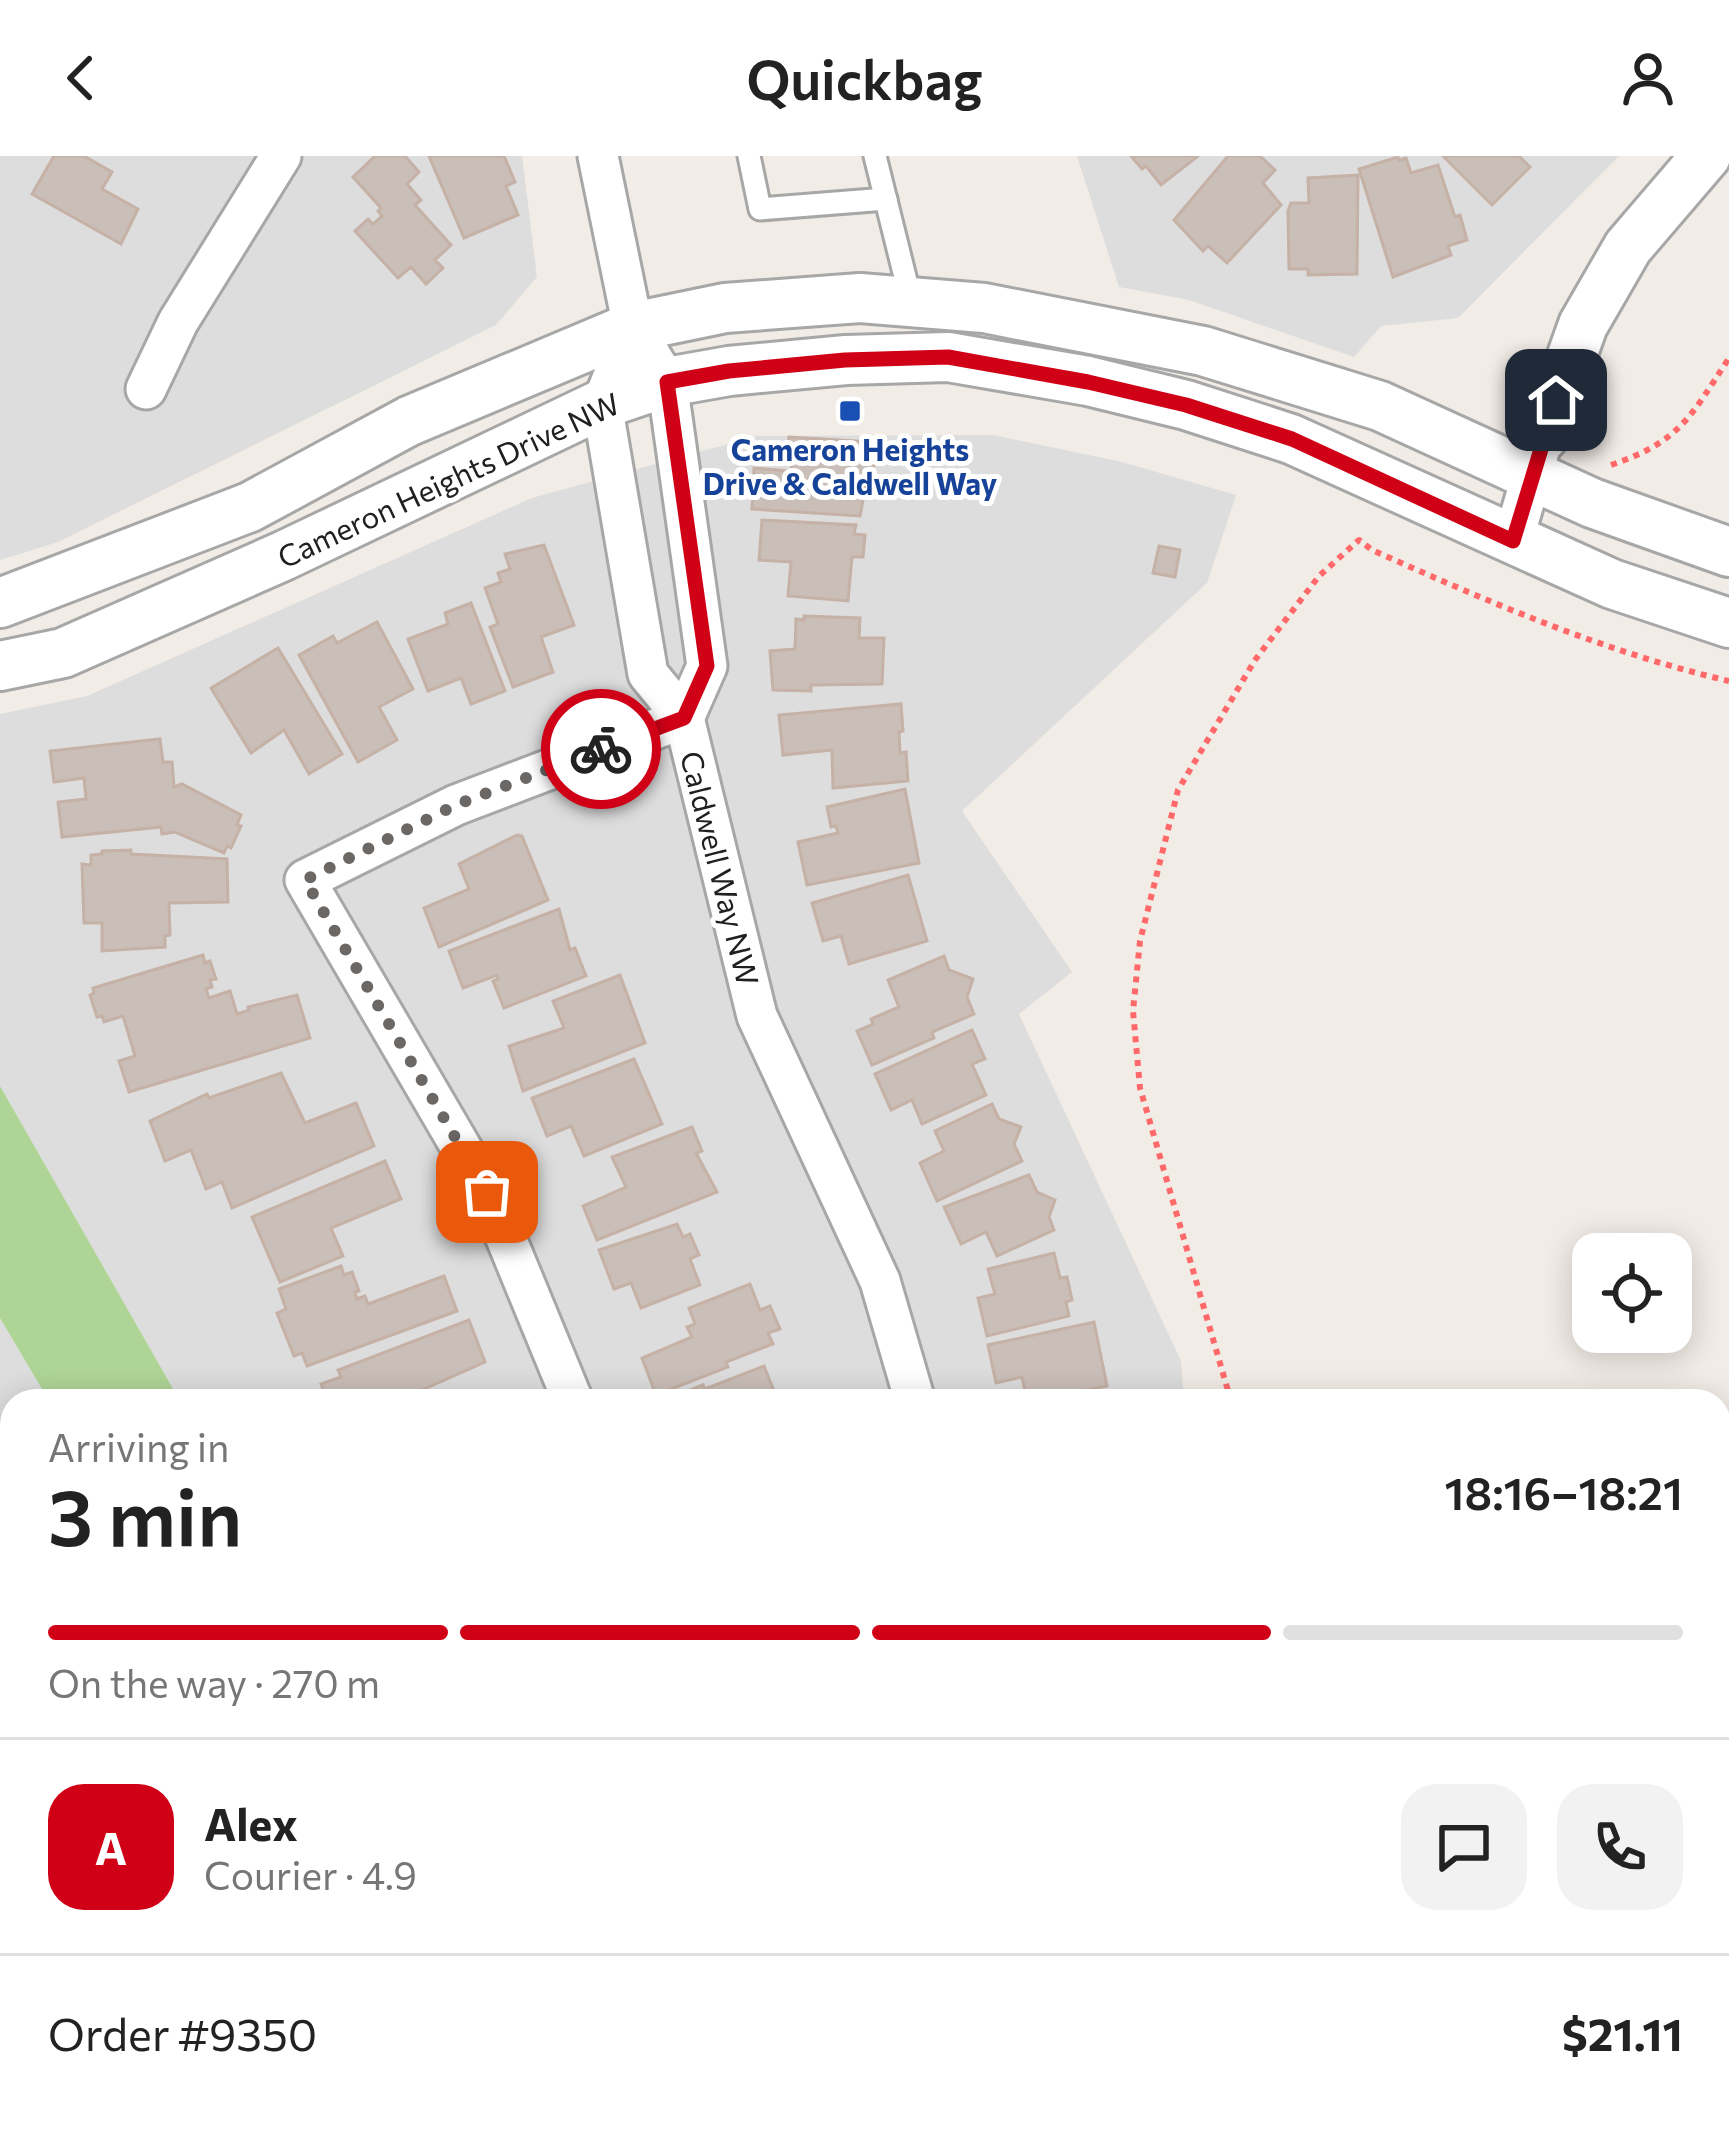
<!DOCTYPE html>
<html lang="en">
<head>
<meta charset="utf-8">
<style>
  :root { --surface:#fff; --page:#f2f2f2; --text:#222; --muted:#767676; --line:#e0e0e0; --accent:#d00016 }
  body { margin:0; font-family:Commissioner,sans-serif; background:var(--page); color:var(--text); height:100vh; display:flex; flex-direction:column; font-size:45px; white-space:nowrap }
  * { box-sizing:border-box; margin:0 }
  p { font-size:39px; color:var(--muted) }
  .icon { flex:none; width:66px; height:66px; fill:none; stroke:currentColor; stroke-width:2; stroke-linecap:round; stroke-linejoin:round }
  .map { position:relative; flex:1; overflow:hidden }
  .panel { position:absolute; left:0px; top:1233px; width:1731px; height:747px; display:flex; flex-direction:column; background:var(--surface); border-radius:36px 36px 0 0; box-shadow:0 6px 30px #0003 }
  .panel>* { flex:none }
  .controls { position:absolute; left:1572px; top:1077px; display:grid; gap:24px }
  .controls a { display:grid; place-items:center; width:120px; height:120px; border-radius:24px; background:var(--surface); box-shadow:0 6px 30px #0003; font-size:60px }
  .pin { position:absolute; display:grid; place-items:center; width:102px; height:102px; color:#fff; margin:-51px; border-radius:24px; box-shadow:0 6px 18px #0006 }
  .courier { position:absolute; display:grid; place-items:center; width:120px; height:120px; margin:-60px; border:9px solid #d00016; border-radius:50%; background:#fff; color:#222; box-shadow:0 3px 15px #0007 }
  .summary em { font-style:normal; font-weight:600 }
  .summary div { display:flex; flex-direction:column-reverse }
  .summary { display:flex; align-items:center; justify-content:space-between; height:204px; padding:0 48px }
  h1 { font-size:78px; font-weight:600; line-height:90px }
  .bar { display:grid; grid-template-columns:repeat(4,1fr); gap:18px 12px; align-content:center; height:144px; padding:0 48px }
  .bar i { height:15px; border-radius:9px; background:var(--line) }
  .bar .on { background:var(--accent) }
  .bar p { grid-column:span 4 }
  .line { display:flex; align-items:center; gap:30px; padding:0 48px; border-top:3px solid var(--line) }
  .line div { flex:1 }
  .round { display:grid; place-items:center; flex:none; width:126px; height:126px; border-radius:36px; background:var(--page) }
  header { display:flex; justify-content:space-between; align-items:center; height:156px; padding:0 48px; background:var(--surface); font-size:54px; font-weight:600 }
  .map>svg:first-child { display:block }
</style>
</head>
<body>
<header><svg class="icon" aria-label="back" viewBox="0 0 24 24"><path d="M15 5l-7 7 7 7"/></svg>Quickbag<svg class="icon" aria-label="person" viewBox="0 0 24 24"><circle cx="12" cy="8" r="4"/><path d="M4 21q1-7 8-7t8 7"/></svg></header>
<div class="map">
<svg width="1729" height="1979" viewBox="0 0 1729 1979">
  <rect width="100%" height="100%" fill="#f2ece6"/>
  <!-- residential -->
  <g fill="#dedddd">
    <path d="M0,0H522L537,121L496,169L58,386L0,404Z"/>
    <path d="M1077,0H1619L1458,162L1381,170L1354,201L1189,144L1119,131Z"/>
    <path d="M993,279L1122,306L1236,339L1207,427L962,655L1072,816L1019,858L1181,1205L1184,1245H180L0,930V558L87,540L532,342L757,280Z"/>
    <path d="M0,1162L49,1245H12V1968H968L963,1979H0Z"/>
  </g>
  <!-- forest -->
  <path fill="#afd596" d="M0,930L180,1245H49L0,1162Z"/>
  <!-- building -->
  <g fill="#cabeb8" stroke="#c5b1a6" stroke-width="3">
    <path d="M54,0H84L112,16L102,33L138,53L121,88L32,38Z"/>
    <path d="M375,0H405L419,16L407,28L421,44L415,49L451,89L435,104L443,112L426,128L411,111L398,122L355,75L368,63L373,68L382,60L378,55L381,52L353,21Z"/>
    <path d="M429,0H504L515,26L506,30L518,59L464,82Z"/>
    <path d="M1131,0H1198L1161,29L1146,10L1142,13Z"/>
    <path d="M1228,0H1260L1275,14L1263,27L1281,49L1227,107L1208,90L1203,95L1174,64Z"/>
    <path d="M1443,0H1519L1530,11L1492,49Z"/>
    <path d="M1398,1L1399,4L1406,2L1411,17L1438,9L1455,61L1460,59L1467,84L1448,90L1451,99L1393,121L1359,13Z"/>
    <path d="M1358,19L1357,118L1308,119V113H1289L1288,55L1291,47H1309L1308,22Z"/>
    <path d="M789,281L870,286L869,295L875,296L873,318H868L860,360L752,353L754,312L791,315L792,307L787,306Z"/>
    <path d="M762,364L856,369L854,378L865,379L863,401H852L848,445L788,440L791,406L759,404Z"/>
    <path d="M544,389L574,469L541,481L553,516L513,531L490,471L498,468L485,432L501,426L498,417L510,413L505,398Z"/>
    <path d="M1159,390L1180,394L1175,421L1153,417Z"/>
    <path d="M471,447L505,535L471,548L461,522L428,535L408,483L448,468L445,457Z"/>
    <path d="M804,460L860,462L859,482H884L882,528L811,529V535L773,534L770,495L795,493L796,463L804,464Z"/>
    <path d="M377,466L413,533L379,551L397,584L358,606L299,499L333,480L337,487Z"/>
    <path d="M278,492L342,598L309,618L284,574L251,597L211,532Z"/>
    <path d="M901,548L903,575L899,576L900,597L906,596L908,625L833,632L832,594L783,599L779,559Z"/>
    <path d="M160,583L163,606H172L174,631L182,628L241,659L237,669L241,670L231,692L227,690L224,697L175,676L162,678L161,671L62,681L58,646L86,643L84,622L54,626L50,595Z"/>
    <path d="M905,633L919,707L807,729L798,686L838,677L836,670L831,671L827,651Z"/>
    <path d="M517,679L522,680L548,744L439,791L424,752L469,733L459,708Z"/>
    <path d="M131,694V698L227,703L228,746L169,747L170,779L165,780V791L102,795V767H84L82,708L91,709V699L102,698V695Z"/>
    <path d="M908,719L927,785L849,808L841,780L823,785L812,747Z"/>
    <path d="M559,753L570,794L575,792L586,820L504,852L493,825L498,823L497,819L463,832L449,795Z"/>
    <path d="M203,799L205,807L210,805L216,823L210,824L212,831L206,833L209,842L230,835L237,858L249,854L248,851L297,839L310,882L129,936L119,905L135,900L123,860L104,866L102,860L97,861L90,839L94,837L93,832Z"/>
    <path d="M944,800L949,814L973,823L967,841L974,858L932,876L934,882L872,909L857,875L873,868L871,863L899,851L888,824Z"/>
    <path d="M620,819L645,887L523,935L509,890L564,872L553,845Z"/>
    <path d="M972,874L985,903L972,908L986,939L922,968L912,944L891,954L875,918Z"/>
    <path d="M634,903L662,968L584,1000L571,970L547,980L532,942Z"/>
    <path d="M281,917L305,967L356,947L374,990L232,1052L222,1026L206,1033L191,994L165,1005L150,965L207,938L209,942Z"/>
    <path d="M992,948L999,963L1021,971L1014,988L1022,1005L937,1045L920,1007L944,995L935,975Z"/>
    <path d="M692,971L702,995L696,997L717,1036L597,1084L583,1050L626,1031L612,1001Z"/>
    <path d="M385,1005L401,1043L331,1072L343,1100L280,1126L252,1061Z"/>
    <path d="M1029,1019L1037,1036L1055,1044L1049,1061L1054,1074L997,1100L986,1076L961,1088L944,1051Z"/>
    <path d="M677,1068L683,1081L690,1078L699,1099L690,1103L700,1129L641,1152L631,1127L614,1133L599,1094Z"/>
    <path d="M1054,1097L1060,1122L1067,1121L1072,1144L1066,1146L1069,1160L987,1180L978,1142L995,1138L988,1113Z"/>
    <path d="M341,1110L344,1119L352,1116L359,1135L355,1136L357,1143L365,1140L368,1148L444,1120L457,1155L307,1210L302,1197L294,1200L277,1157L286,1153L279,1133Z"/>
    <path d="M750,1128L760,1154L770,1150L780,1173L768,1177L773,1188L726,1206L728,1211L656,1239L642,1202L692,1181L687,1171L695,1168L689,1152Z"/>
    <path d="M469,1164L485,1206L420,1235L424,1245H327L321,1228L341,1221L338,1214Z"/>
    <path d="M1094,1166L1107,1230L1027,1245L1022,1221L996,1227L988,1189Z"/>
    <path d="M764,1210L778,1245H662L703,1229L705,1233Z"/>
    <path d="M12,1303V1378L0,1383V1308Z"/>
    <path d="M12,1402V1498L0,1503V1406Z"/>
    <path d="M12,1510V1554L7,1553L0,1536V1514Z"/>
    <path d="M0,1953L12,1958V1968H56L51,1979H0Z"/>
    <path d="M65,1968H107L102,1979H59Z"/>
    <path d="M485,1968H532L527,1979H492L482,1975Z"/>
    <path d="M539,1968H611L606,1979H533Z"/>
    <path d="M787,1968H872L870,1974L864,1972L861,1979H804Z"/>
  </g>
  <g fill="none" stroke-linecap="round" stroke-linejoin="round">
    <!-- service casing -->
    <g stroke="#a7a7a7" stroke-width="27">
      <g id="service">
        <path d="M749,0L760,53L886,43"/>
        <path d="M875,0L911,145"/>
      </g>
    </g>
    <!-- minor casing -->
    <g stroke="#a7a7a7" stroke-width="45">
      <g id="minor">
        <path d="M633,171L602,248L648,518L684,562L757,860L880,1125L915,1245"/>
        <path d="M146,233L178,166L281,0"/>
        <path d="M1513,384L1540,292"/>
        <path d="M573,1245L487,1036L305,724L456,649L684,562L707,510L667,226L633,171L598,0"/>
        <path d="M0,1841L12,1847"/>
        <path d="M274,1968L297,1979"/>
        <path d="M666,1979L671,1968"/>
      </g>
    </g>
    <!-- tertiary casing -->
    <g stroke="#a7a7a7" stroke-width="54">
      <g id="tertiary">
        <path d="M1543,281L1583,169L1628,91L1706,0"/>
        <path d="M0,447L250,351L409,265L633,171L725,152L860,142L984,152L1203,195L1380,250L1592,347L1729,396"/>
        <path d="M0,510L63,497L283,400L602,248L667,226L729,215L846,204L948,201L1088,225L1186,249L1291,283L1612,428L1729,467"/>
      </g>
    </g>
    <!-- motorway casing -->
    <g stroke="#ed1576" stroke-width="72">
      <g id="motorway">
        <path d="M1719,1837L1729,1827"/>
        <path d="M1719,1912L1729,1903"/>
        <path d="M1568,1979L1579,1968"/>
        <path d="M1643,1979L1656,1968"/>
      </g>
    </g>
    <!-- path -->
    <g stroke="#ff696a" stroke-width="6" stroke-dasharray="6 6" stroke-linecap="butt">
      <path d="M1611,309C1680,286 1691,260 1729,202"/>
      <path d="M1231,1245L1140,932L1133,855L1140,785L1178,634L1255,504L1319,420L1359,384L1372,394C1489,446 1604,496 1729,525"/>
      <path d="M1018,1979L1023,1968"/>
    </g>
    <!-- service -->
    <use href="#service" stroke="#fff" stroke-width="21"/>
    <!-- minor -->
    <use href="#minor" stroke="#fff" stroke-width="39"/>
    <!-- tertiary -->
    <use href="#tertiary" stroke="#fff" stroke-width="48"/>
    <!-- motorway -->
    <use href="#motorway" stroke="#f086a5" stroke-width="66"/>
  </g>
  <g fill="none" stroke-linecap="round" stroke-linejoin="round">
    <!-- done -->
    <path stroke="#6a6765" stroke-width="12" stroke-dasharray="0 21.6" d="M487,1036L305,724L456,649L601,593"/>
    <!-- route -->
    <path stroke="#d00016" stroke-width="15" d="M601,593L684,562L707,510L667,226L729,215L845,204L948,201L1088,226L1186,249L1292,283L1513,385L1556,244"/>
  </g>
  <!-- markers -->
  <rect fill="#1a4fb4" stroke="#fff" stroke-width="4.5" x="838" y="243" width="24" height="24" rx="6"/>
  <g text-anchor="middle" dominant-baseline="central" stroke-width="10" stroke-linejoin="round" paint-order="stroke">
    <!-- transit labels -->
    <g font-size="30" font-weight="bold" fill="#164399" stroke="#fff">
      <text x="850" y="292">Cameron Heights<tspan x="850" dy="34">Drive &amp; Caldwell Way</tspan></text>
    </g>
    <!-- street labels -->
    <g font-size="30" fill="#202020" stroke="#fff">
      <text transform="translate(448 323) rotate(-25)">Cameron Heights Drive NW</text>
      <text transform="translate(721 712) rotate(76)">Caldwell Way NW</text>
    </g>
  </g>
</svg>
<div class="controls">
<a><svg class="icon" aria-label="locate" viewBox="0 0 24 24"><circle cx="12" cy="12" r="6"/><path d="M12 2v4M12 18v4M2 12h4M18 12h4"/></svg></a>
</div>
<div class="pin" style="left:487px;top:1036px;background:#ea580c"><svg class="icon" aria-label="bag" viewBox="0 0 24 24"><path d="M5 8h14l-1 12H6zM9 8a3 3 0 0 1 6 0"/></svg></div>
<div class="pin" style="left:1556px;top:244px;background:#1f2937"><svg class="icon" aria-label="home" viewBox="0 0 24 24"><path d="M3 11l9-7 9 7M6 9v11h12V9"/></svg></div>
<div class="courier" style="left:601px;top:593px"><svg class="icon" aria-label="bike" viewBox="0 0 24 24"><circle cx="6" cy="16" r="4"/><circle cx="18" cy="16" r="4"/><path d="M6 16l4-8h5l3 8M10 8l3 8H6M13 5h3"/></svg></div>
<section class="panel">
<div class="summary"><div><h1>3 min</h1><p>Arriving in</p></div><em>18:16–18:21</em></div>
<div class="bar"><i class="on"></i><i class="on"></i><i class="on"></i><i></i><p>On the way · 270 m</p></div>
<div class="line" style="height:216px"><b class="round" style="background:var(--accent);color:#fff">A</b><div><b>Alex</b><p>Courier · 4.9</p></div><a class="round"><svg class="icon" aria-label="chat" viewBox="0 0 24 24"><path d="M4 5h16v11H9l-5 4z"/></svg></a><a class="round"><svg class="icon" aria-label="phone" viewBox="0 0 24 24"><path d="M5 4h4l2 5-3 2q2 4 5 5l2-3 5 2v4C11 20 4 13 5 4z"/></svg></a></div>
<div class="line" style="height:156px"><div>Order #9350</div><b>$21.11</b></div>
</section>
</div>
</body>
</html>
